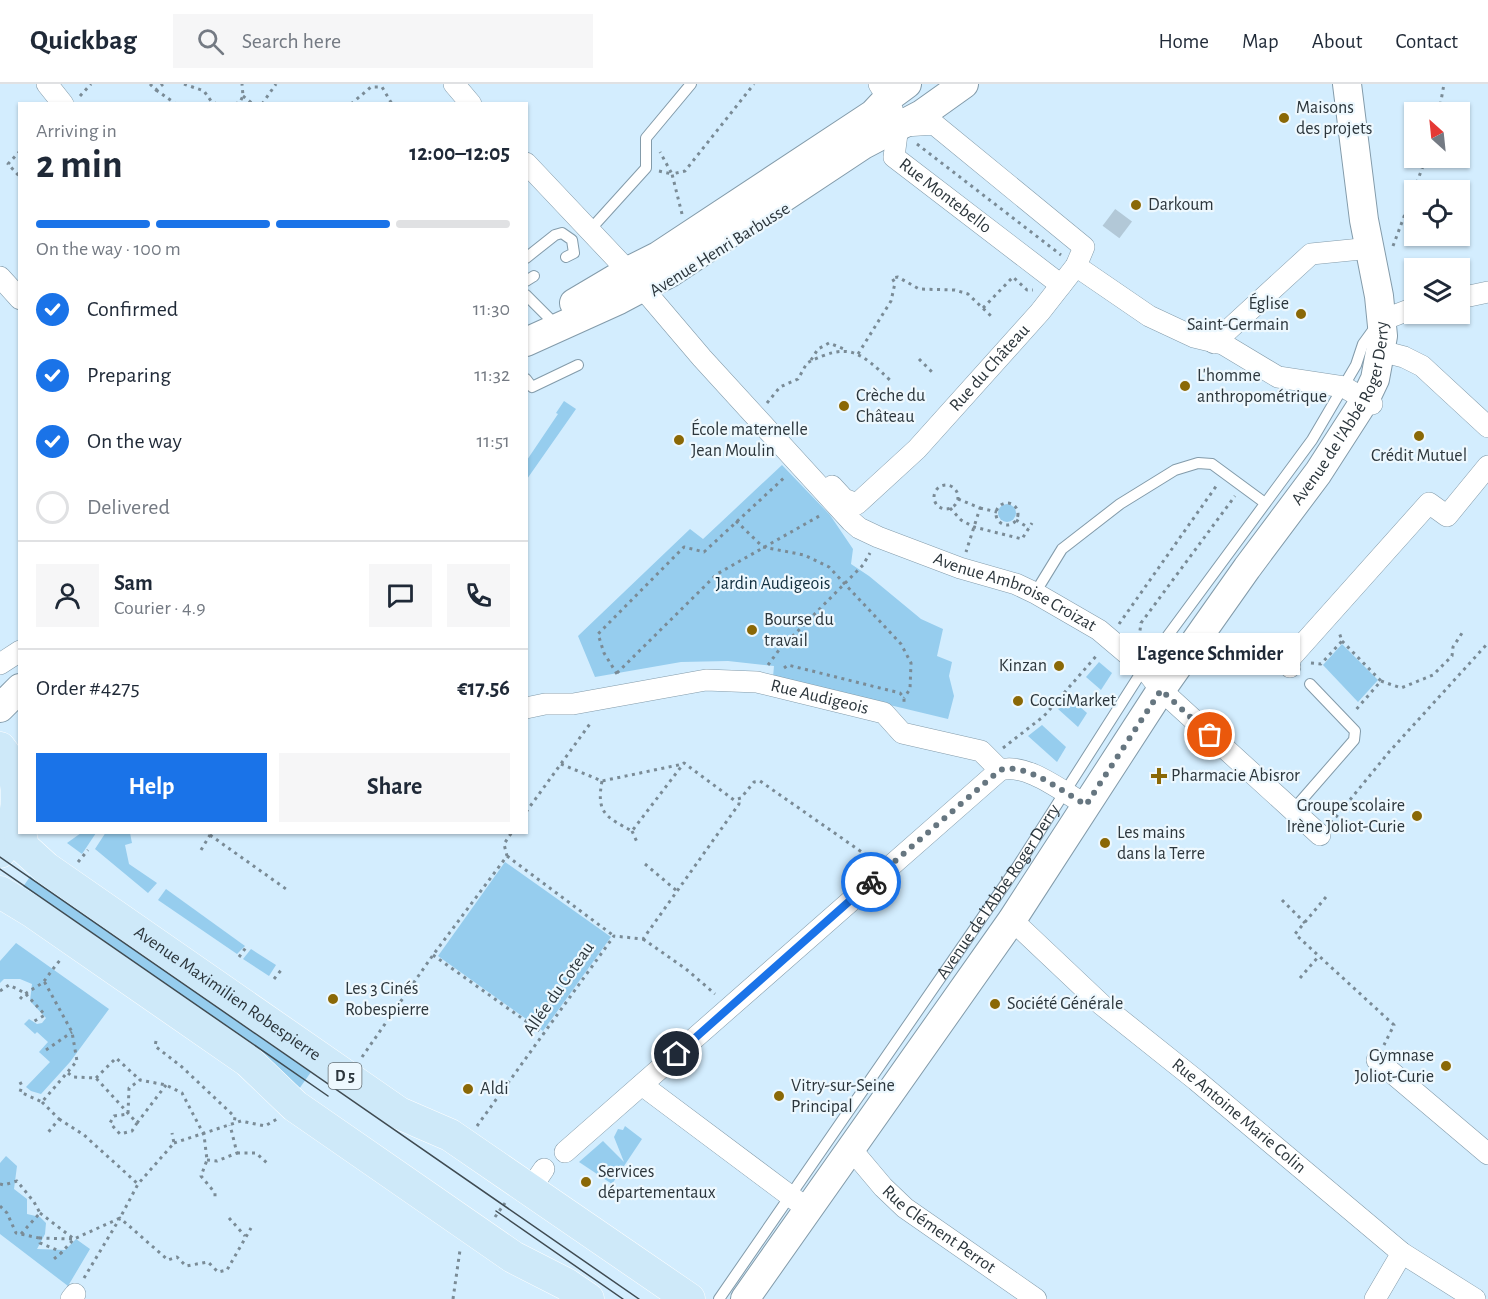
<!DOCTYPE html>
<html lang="en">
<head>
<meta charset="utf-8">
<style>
  :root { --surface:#fff; --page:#f6f6f7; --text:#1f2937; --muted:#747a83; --line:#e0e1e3; --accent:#1a73e8 }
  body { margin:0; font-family:"Alegreya Sans",sans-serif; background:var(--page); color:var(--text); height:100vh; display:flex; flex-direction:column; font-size:22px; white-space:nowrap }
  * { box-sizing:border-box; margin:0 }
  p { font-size:20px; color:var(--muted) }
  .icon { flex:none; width:33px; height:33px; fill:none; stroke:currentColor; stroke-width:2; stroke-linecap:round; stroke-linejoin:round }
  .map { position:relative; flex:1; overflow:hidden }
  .side { position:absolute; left:18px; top:18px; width:510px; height:732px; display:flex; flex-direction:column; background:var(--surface); border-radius:0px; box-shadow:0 2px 4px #0004 }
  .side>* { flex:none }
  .needle { width:39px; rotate:333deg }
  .controls { position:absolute; left:1404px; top:18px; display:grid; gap:12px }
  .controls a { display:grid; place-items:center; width:66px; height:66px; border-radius:0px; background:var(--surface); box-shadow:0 2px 4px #0004; font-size:30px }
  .pin { position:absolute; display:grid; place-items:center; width:51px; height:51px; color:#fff; margin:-26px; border:3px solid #fff; border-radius:50%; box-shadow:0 2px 6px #0007 }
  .courier { position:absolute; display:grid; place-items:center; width:60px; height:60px; margin:-30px; border:4px solid #1a73e8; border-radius:50%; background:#fff; color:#222; box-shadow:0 2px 8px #0007 }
  .bubble { position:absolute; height:42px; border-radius:0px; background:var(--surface); box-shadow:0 2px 4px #0004; font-size:20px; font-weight:700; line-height:42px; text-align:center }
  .summary em { font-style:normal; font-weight:700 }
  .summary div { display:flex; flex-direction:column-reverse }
  .summary { display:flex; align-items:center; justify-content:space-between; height:102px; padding:0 18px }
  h1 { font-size:39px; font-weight:700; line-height:45px }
  .bar { display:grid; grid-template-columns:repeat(4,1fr); gap:9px 6px; align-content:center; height:72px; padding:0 18px }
  .bar i { height:8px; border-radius:4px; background:var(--line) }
  .bar .current { background:var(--accent) }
  .bar p { grid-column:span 4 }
  .line { display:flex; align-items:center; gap:15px; padding:0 18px; border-top:2px solid var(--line) }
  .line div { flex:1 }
  .round { display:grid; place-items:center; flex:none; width:63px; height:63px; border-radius:0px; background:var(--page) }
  ol { padding:0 18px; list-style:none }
  li { display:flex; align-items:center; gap:18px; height:66px }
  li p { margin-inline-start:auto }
  li .icon { padding:6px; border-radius:50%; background:var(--accent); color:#fff; stroke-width:4 }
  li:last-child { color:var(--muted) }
  li i { width:33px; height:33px; border:3px solid var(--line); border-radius:50% }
  .cta { display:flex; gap:12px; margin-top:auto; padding:12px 18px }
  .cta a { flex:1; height:69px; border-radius:0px; background:var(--accent); color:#fff; font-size:24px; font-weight:700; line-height:69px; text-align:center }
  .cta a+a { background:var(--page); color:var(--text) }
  header { display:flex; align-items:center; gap:36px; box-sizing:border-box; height:84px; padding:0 30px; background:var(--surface); border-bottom:2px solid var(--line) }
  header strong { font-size:28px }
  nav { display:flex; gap:33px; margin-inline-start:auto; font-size:21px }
  .search { width:420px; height:54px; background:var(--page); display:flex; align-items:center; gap:15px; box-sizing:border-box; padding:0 21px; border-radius:0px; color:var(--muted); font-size:22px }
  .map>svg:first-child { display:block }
</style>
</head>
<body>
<header>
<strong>Quickbag</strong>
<div class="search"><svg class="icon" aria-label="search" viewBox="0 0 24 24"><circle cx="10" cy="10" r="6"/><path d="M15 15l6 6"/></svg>Search here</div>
<nav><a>Home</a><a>Map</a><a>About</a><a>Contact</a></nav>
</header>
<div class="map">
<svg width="1488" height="1215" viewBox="0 0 1488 1215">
  <rect width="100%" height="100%" fill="#d3edfe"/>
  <!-- green -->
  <g fill="#96cdee">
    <path d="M564,317L576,325L527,395V376L558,330L556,329Z"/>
    <path d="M782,381L830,431L853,465L851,480L869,492L921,535L943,545L937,572L952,578L949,592L954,612L948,635L773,593L774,582L728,577L681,578L595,593L578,552L690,445L703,455Z"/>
    <circle cx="1007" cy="429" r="9"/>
    <path d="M1342,560L1378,596L1358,618L1323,581Z"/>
    <path d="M1099,578L1112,589L1101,606L1086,593Z"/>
    <path d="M1069,613L1087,629L1078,643L1058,625Z"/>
    <path d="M1042,641L1066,663L1057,678L1028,652Z"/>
    <path d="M106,748L130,749L132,759L125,761L129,780L157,799L148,809L95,765Z"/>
    <path d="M81,749H96L82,770L67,759Z"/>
    <path d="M505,778L611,853L543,947L438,872Z"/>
    <path d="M36,784L316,981L294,1012L18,810Z"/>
    <path d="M166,805L245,862L237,870L158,816Z"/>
    <path d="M16,859L109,925L70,978L41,1010L31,1007L26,1003L50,978L39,968L48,958L37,948L35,950L24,940L29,935L37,940L42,939L46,934L30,917L32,900L20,895H4L0,899V877Z"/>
    <path d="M251,865L276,881L269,892L243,875Z"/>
    <path d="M625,1042L642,1055L612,1100L579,1078L603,1057L624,1078L614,1053L618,1045L623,1046Z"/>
    <path d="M6,1072L17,1082L14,1105L27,1115V1130L40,1133L46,1139L45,1150L37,1165L65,1166L76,1155L90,1165L68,1202L0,1150V1079Z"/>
  </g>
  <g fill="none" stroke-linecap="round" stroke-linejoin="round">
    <!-- street-tunnel -->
    <path stroke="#b2c8d7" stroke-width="21" stroke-dasharray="21 10" stroke-linecap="butt" d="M1111,148L1129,124"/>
    <!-- lane casing -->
    <g stroke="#839baa" stroke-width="12">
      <g id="lane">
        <path d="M589,147L646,84V54L691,0"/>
        <path d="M526,174L555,151L562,149L572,156L574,169L566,173"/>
        <path d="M526,197L534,192"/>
        <path d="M526,211L549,234"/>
        <path d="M526,295L532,303L578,281"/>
        <path d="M1035,509L1062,465L1120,420L1175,386L1198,379L1212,380L1265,419"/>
        <path d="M1293,726L1354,656L1355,647L1310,600"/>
        <path id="s1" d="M719,1215L1017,783L1144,584L1312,356L1356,281L1363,260L1376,242"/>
      </g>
    </g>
    <!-- street casing -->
    <g stroke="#839baa" stroke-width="22">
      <g id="street">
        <path d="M47,0L63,20"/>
        <path d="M454,0L471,20"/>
        <path id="s2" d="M879,0L888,14L898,42L894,73L1061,201"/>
        <path id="s3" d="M526,79L628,187L702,274L851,437L859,444L878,453L960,484L1016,500L1035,509L1099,546L1144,584L1161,606L1320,751"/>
        <path d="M1076,182L1149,232L1194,253L1223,260L1278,293L1344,303L1372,320"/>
        <path d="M0,193L20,215"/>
        <path d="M1460,214L1488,208"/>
        <path d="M1380,237L1414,224"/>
        <path d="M1214,259L1311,170L1371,164"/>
        <path d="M1381,267L1404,273L1422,282L1488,343"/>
        <path id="s4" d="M832,402L844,415L857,420L917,365L1040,228L1076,182L1084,163L934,40L905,42"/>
        <path d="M0,580L20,567"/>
        <path d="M1290,583L1286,579L1429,419L1447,432L1488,382"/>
        <path id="s5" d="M526,624L545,620H573L706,596L757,598L884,629L902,649L981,667L1000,686"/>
        <path id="s6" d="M1012,836L1102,921L1196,996L1402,1169L1475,1215"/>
        <path d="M1377,976L1488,1070"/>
        <path d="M642,1001L809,1126"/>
        <path id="s7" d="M851,1065L883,1103L905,1124L1036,1215"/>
        <path d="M565,1068L1000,686C1026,678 1063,708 1086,721"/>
        <path d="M535,1098L544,1085"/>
        <path d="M71,1215L75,1210"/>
        <path d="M1375,1215L1402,1169"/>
      </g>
    </g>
    <!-- secondary casing -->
    <g stroke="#839baa" stroke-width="30">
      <g id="secondary">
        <path d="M574,219L628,187L658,172L873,30L888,14L907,0"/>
        <path d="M526,258L619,216L670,189L863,61L922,30L964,0"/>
        <path d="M0,624L20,604"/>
        <path id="s8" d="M745,1215L1012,836L1161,606L1247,484L1318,389L1365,316L1375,295L1383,252L1379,212L1364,136L1347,0"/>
      </g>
    </g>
    <!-- primary casing -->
    <g stroke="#fff" stroke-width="33">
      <g id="primary">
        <path d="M0,664C25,695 20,736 0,768"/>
        <path id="s9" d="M20,748L23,763L46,784L399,1029L450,1051L689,1215"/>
        <path d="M0,808L33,828L248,977L295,1022L513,1173L566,1200L588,1215"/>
      </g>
    </g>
    <!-- path -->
    <g stroke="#7a8b96" stroke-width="3" stroke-dasharray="3 4.5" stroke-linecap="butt">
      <path d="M150,0L156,6L163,0"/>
      <path d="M184,0L204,7L211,17L217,20"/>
      <path d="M156,6L176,20"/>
      <path d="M80,12L91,0"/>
      <path d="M243,12L253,20"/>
      <path d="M235,20L240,18L243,12L242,0"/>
      <path d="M262,20L276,0"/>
      <path d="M351,20L371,3H382L392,20"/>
      <path d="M1439,28L1444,0"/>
      <path d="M917,60L1061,171"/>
      <path d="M20,67L8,80L20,93"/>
      <path d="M659,87L672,90L660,68"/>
      <path d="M682,130L672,90L685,87L754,0"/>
      <path d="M1393,162L1426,74"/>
      <path d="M983,224L1013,193L1027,206H1033"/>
      <path d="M858,270L891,217L895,199L892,194L898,193L919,205L955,206L968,210L991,232"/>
      <path d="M919,275L933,289"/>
      <path d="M811,276L818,265L829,259L844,265"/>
      <path d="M767,319L780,303L798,295L807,279C850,257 860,268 892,298"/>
      <circle cx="946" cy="413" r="12"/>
      <path d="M958,415L980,424L966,468"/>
      <circle cx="1007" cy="430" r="11"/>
      <path d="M950,424L961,436L974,443L1022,455L1032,439"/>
      <path d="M980,424L997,428"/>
      <path d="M1016,436L1029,444"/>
      <path d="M736,437L763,463L804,471L829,483L901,560L911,579L910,605L904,614"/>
      <path d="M1119,540L1217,401"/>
      <path d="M1139,554L1141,539L1235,412"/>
      <path d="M1342,557L1381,597L1354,628"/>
      <path d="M1311,579L1321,580L1342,557L1339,548"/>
      <path d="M768,581L779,566L863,481L870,469"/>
      <path d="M784,584L788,581L900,609L904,614V622"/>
      <path d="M617,589L717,490L821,431"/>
      <path d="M617,590L604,569L598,550L684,463L704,468L785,393"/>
      <path d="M1381,597L1401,604L1433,591L1452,572L1453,563L1464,546"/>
      <path d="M1003,664L1044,632L1098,570"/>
      <path d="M561,680L602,697L683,680"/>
      <path d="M602,697C596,729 606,733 632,747L684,679L734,716L741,714L754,698L760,697L866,771L871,776"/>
      <path d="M526,728L592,637"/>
      <path d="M1331,739L1389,668L1488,559"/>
      <path d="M632,747L637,758"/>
      <path d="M210,751L286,805"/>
      <path d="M201,766L210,751V748"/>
      <path d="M507,772L614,852"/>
      <path d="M78,778L88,766"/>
      <path d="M645,780L677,807"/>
      <path d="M1326,813L1295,850L1394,941L1384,961"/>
      <path d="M1282,816L1305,839"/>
      <path d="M643,855L686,885L715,910"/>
      <path d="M433,871L544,950"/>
      <path d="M239,873L247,862"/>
      <path d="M1300,894L1318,873"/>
      <path d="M274,895L282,885"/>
      <path d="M0,907L9,901L25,909L45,931L31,939"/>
      <path d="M20,915C27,906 38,904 45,896C50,889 55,882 61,875"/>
      <path d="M156,957L155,962L182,983L235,1033L234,1040"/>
      <path d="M46,966L72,948"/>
      <path d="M362,973L433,871L507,772L504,760L512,748"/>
      <path d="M68,989L73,993L96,994L137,1039L132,1047L120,1050L110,1039L114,1032L128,1030L129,1004L140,996L166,1001L182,1009L204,1051L207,1076L201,1092L215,1109V1113"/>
      <path d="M96,994L116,974L140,996"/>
      <path d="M20,998L22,1002L20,1008L42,1018L77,977L72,948L44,897"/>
      <path d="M42,1018L59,1035L46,1051"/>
      <path d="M59,1035L84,1051L138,1100"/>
      <path d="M137,1039L166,1001"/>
      <path d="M477,1042L614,852L643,855L739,720V715"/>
      <path d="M174,1059L241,1037L265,1042L277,1035"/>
      <path d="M237,1069H256L268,1080"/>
      <path d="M207,1076L217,1077L237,1069L230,1041"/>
      <path d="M0,1100L4,1101L17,1097L34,1118L40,1129L20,1151"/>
      <path d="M0,1122L7,1129L16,1149L39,1154L40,1159L57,1166L61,1169L54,1175"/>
      <path d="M40,1129L74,1155L120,1134L138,1100L174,1059L172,1049"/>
      <path d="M495,1133L505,1119"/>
      <path d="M229,1134L245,1152"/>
      <path d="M39,1154L74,1155L61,1169"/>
      <path d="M84,1194L120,1134L168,1176L177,1173L186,1182L208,1178L218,1188L227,1186L251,1144"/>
      <path d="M453,1215L460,1166"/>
    </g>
    <!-- lane -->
    <use href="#lane" stroke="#fff" stroke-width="10"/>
    <!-- street -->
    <use href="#street" stroke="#fff" stroke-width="21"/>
    <!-- secondary -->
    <use href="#secondary" stroke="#fff" stroke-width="28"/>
    <!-- primary -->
    <use href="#primary" stroke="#cee9f9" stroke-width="32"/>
    <!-- tram -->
    <g stroke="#3f4b52" stroke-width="1.5">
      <path d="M0,773L639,1215"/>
      <path d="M0,785L328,1012"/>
      <path d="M496,1127L623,1215"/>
    </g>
  </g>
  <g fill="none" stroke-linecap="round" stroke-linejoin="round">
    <!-- done -->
    <path stroke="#667680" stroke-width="6" stroke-dasharray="0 10.8" d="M871,798L1000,686C1026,678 1063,708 1086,721L1161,606L1210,651"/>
    <!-- route -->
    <path stroke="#1a73e8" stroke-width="8" d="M677,970L871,798"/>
  </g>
  <!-- markers -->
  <g fill="#8a6806" stroke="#edf8fe" stroke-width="2">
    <circle cx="1284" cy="34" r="6"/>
    <circle cx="1136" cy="121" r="6"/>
    <circle cx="1301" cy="230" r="6"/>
    <circle cx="1185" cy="302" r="6"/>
    <circle cx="844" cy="322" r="6"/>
    <circle cx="1419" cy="352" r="6"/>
    <circle cx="679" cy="356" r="6"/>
    <circle cx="752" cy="546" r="6"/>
    <circle cx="1059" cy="582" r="6"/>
    <circle cx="1018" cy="617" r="6"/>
    <path d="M1156 683h6v6h6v6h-6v6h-6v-6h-6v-6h6z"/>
    <circle cx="1417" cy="732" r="6"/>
    <circle cx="1105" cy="759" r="6"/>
    <circle cx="333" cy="915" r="6"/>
    <circle cx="995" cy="920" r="6"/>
    <circle cx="1446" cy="982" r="6"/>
    <circle cx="468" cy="1005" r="6"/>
    <circle cx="779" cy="1012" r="6"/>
    <circle cx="586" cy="1098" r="6"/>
  </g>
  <g text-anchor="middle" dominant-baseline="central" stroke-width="4.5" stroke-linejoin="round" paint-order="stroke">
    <!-- shield labels -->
    <rect fill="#edf8fe" stroke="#667076" stroke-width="1.5" x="328.5" y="979" width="33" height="26" rx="4.5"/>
    <g font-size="16" font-weight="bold" fill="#2c363c">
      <text x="345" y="992">D 5</text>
    </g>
    <!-- poi labels -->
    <g font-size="18" fill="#2c363c" stroke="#edf8fe" text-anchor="start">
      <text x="1296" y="24">Maisons<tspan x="1296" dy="21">des projets</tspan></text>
      <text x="1148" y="121">Darkoum</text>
      <text x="1289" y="220" text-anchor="end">Église<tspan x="1289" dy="21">Saint-Germain</tspan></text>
      <text x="1197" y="292">L'homme<tspan x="1197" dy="21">anthropométrique</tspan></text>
      <text x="856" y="312">Crèche du<tspan x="856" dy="21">Château</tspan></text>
      <text x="691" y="346">École maternelle<tspan x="691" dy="21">Jean Moulin</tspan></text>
      <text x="1419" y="372" text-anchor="middle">Crédit Mutuel</text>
      <text x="764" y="536">Bourse du<tspan x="764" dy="21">travail</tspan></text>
      <text x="1047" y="582" text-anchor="end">Kinzan</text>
      <text x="1030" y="617">CocciMarket</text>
      <text x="1171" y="692">Pharmacie Abisror</text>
      <text x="1405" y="722" text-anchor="end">Groupe scolaire<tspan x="1405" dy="21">Irène Joliot-Curie</tspan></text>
      <text x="1117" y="749">Les mains<tspan x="1117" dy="21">dans la Terre</tspan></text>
      <text x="345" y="905">Les 3 Cinés<tspan x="345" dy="21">Robespierre</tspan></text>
      <text x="1007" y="920">Société Générale</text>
      <text x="1434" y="972" text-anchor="end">Gymnase<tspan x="1434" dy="21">Joliot-Curie</tspan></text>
      <text x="791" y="1002">Vitry-sur-Seine<tspan x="791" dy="21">Principal</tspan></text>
      <text x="480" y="1005">Aldi</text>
      <text x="598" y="1088">Services<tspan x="598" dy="21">départementaux</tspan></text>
    </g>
    <!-- street labels -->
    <g font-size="18" fill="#2c363c" stroke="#edf8fe">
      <text stroke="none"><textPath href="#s2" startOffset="142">Rue Montebello</textPath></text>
      <text transform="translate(720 166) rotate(-32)">Avenue Henri Barbusse</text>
      <text stroke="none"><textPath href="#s4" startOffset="222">Rue du Château</textPath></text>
      <text stroke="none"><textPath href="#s8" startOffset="1071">Avenue de l'Abbé Roger Derry</textPath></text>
      <text stroke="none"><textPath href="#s3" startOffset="663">Avenue Ambroise Croizat</textPath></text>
      <text stroke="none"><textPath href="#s5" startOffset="298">Rue Audigeois</textPath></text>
      <text stroke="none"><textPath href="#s1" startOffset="494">Avenue de l'Abbé Roger Derry</textPath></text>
      <text transform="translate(559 905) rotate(-55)">Allée du Coteau</text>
      <text stroke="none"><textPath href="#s9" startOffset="267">Avenue Maximilien Robespierre</textPath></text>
      <text stroke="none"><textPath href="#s6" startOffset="300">Rue Antoine Marie Colin</textPath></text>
      <text stroke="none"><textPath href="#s7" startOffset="120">Rue Clément Perrot</textPath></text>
    </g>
    <!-- park labels -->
    <g font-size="18" fill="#112e3e" stroke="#edf8fe">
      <text x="773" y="500">Jardin Audigeois</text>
    </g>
  </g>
</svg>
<div class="controls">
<a><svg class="needle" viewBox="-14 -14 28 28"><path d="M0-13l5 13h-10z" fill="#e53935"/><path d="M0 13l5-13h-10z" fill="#747a83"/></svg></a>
<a><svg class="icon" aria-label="locate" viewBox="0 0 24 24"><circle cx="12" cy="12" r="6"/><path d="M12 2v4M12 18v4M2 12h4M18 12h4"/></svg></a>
<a><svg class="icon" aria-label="layers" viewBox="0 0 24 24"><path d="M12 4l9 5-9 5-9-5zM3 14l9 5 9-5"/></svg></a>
</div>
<div class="pin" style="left:1210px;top:651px;background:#ea580c"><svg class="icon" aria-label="bag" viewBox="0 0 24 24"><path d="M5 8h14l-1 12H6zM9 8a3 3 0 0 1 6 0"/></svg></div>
<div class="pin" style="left:677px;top:970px;background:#1f2937"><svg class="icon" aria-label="home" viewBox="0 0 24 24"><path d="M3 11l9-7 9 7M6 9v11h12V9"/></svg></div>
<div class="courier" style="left:871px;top:798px"><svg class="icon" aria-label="bike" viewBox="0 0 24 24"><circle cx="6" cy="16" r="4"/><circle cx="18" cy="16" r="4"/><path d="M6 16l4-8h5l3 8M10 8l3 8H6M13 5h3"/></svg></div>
<div class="bubble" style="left:1120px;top:549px;width:180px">L'agence Schmider</div>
<section class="side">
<div class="summary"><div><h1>2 min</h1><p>Arriving in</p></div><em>12:00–12:05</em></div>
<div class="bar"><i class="current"></i><i class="current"></i><i class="current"></i><i></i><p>On the way · 100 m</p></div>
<ol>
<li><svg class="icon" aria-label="check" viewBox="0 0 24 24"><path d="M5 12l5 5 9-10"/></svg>Confirmed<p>11:30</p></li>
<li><svg class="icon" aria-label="check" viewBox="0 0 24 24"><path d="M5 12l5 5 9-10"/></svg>Preparing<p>11:32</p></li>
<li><svg class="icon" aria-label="check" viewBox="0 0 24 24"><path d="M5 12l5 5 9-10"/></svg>On the way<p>11:51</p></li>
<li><i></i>Delivered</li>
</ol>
<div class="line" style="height:108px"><a class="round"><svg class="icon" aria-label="person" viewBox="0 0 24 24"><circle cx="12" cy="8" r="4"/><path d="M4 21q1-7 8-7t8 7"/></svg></a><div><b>Sam</b><p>Courier · 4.9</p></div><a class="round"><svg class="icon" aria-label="chat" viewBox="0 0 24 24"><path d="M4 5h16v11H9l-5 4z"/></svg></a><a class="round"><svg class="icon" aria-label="phone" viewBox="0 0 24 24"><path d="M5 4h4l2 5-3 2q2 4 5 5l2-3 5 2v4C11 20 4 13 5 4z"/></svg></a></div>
<div class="line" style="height:78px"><div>Order #4275</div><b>€17.56</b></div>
<div class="cta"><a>Help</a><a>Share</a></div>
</section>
</div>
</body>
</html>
